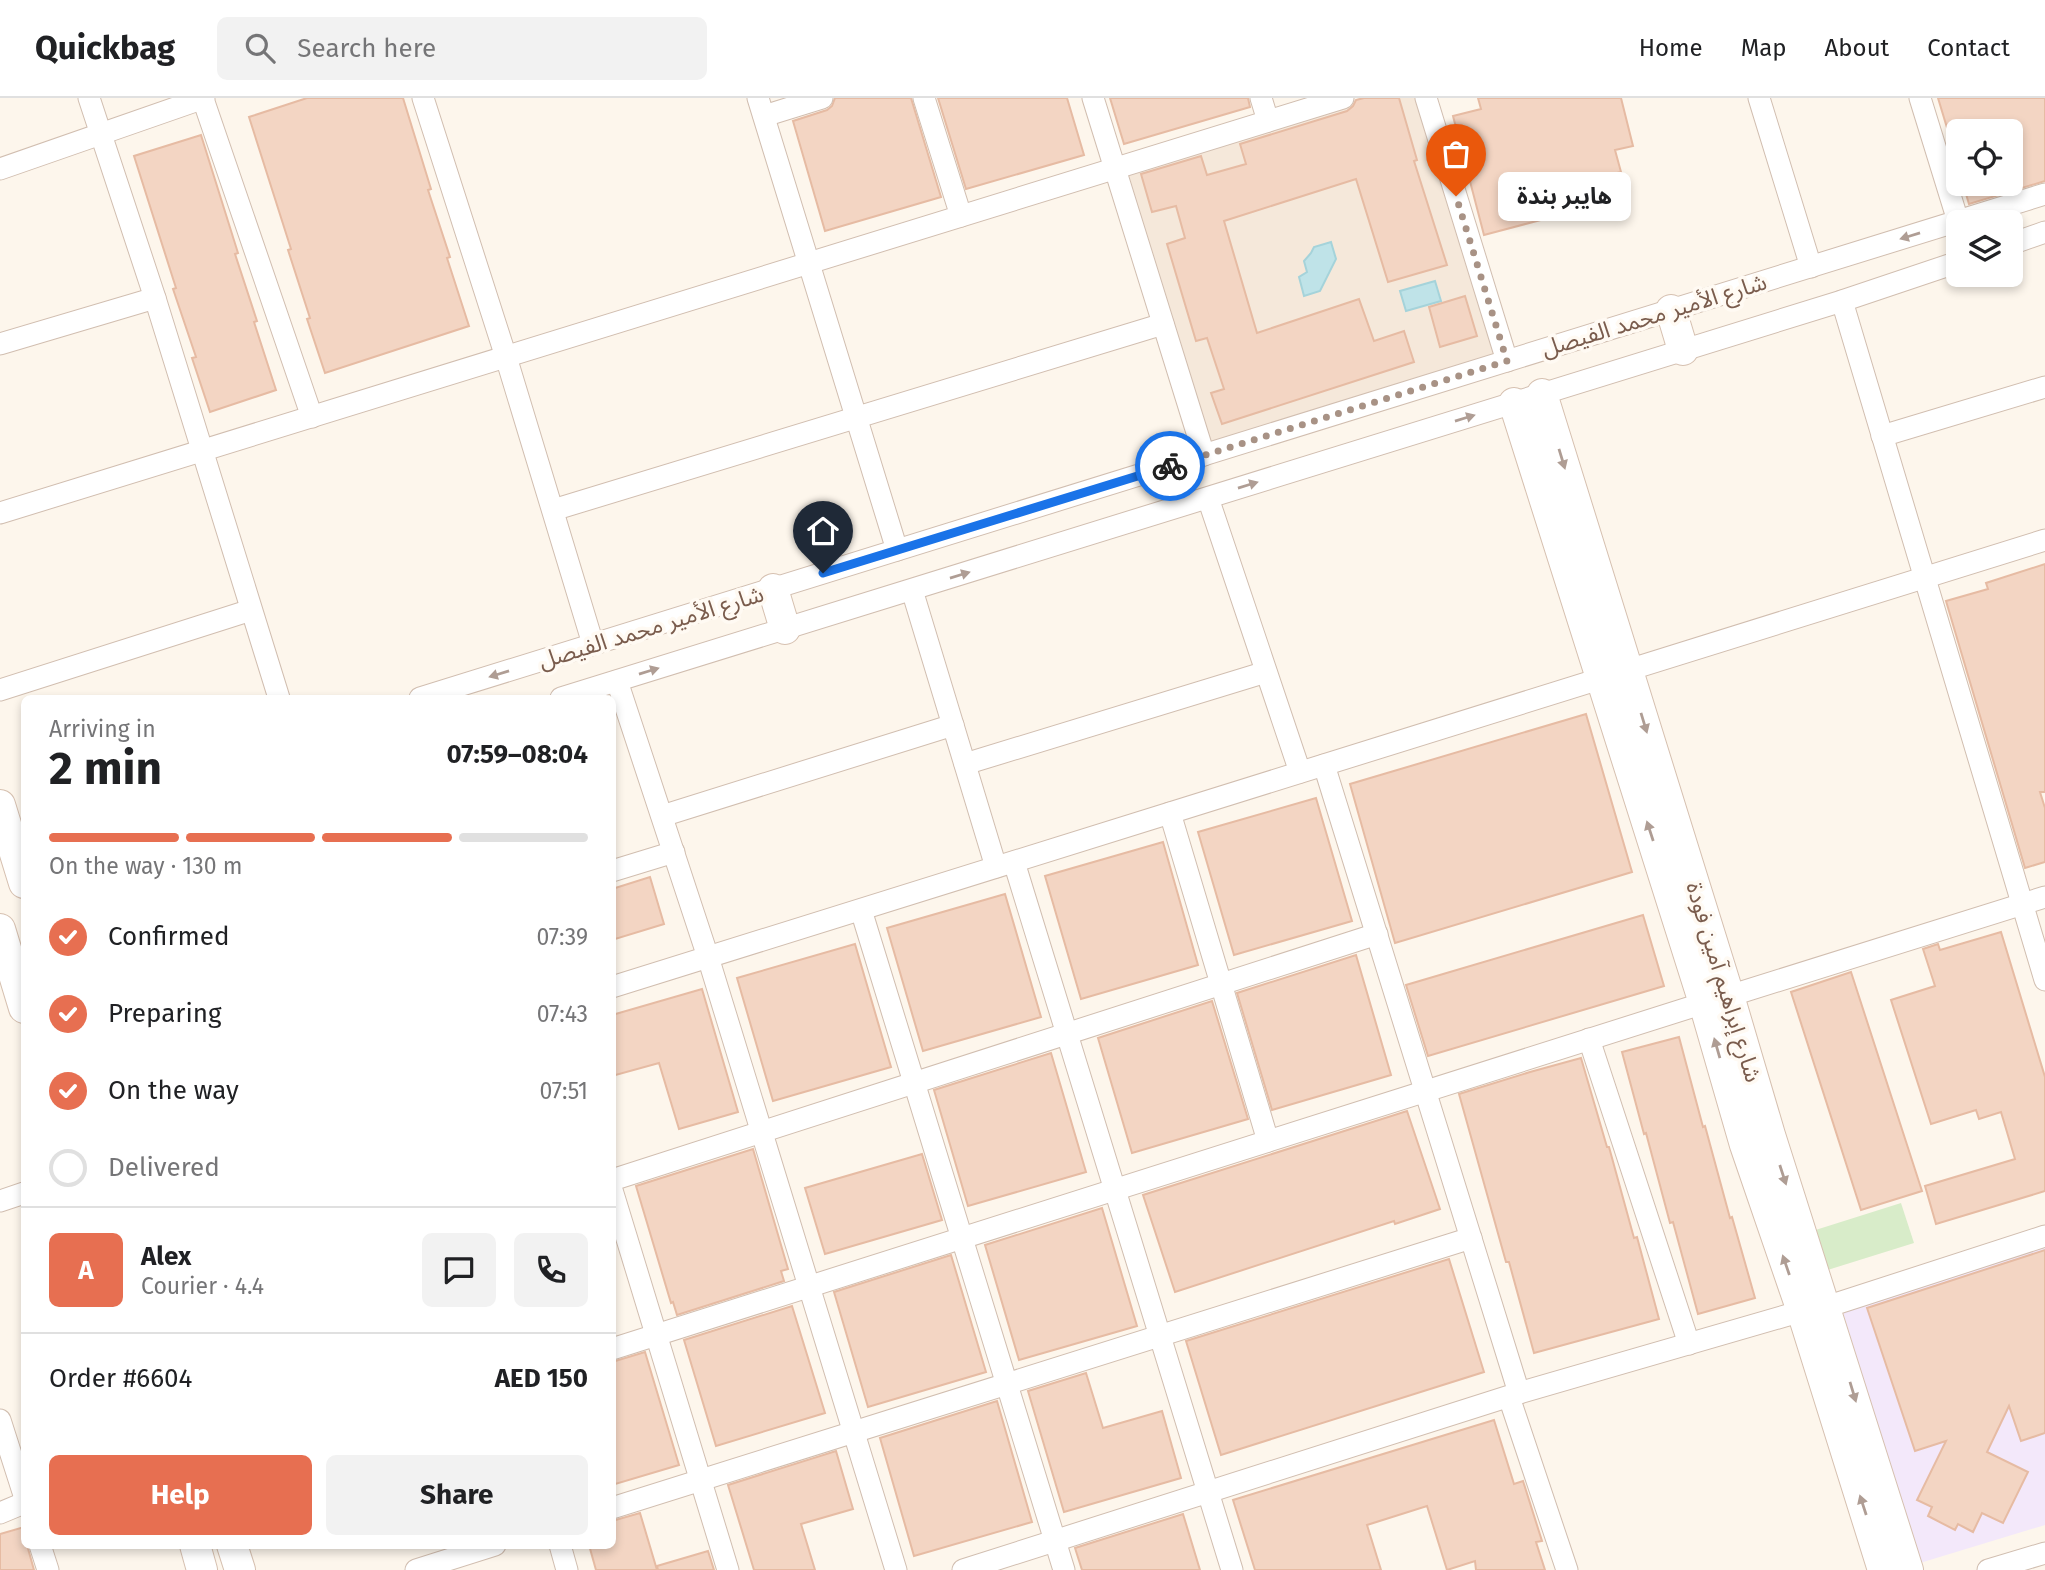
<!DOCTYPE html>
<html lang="en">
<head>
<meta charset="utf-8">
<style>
  :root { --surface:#fff; --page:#f2f2f2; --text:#202124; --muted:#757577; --line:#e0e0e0; --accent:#e76f51 }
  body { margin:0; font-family:"Fira Sans","Noto Sans Arabic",sans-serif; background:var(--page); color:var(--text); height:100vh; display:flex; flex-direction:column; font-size:26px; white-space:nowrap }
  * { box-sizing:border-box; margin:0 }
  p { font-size:23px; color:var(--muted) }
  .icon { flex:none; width:38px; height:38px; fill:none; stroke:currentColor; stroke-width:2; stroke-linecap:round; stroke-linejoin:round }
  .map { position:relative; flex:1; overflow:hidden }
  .side { position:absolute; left:21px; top:597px; width:595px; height:854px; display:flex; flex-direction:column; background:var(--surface); border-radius:10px; box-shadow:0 4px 10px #0003 }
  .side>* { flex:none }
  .buttons { position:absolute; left:1946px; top:21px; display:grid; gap:14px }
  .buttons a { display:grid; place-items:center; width:77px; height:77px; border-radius:10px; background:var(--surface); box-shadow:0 4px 10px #0003; font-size:35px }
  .pin { position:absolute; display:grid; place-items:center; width:60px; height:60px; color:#fff; margin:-72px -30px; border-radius:50% 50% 50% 0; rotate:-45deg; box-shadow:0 0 7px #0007 }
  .pin .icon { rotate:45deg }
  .courier { position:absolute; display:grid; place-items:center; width:70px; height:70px; margin:-35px; border:5px solid #1a73e8; border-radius:50%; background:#fff; color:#222; box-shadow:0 2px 9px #0007 }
  .bubble { position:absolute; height:49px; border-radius:10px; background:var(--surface); box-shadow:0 4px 10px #0003; font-size:23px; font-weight:700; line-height:49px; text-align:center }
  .summary em { font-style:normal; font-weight:700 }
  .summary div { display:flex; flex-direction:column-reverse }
  .summary { display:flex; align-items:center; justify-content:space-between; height:119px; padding:0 28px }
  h1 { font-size:46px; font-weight:700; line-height:52px }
  .bar { display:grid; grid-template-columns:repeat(4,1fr); gap:10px 7px; align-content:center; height:84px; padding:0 28px }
  .bar i { height:9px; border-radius:5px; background:var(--line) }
  .bar .on { background:var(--accent) }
  .bar p { grid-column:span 4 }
  .line { display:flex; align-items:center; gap:18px; padding:0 28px; border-top:2px solid var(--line) }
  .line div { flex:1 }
  .round { display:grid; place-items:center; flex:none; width:74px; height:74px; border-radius:10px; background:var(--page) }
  ol { padding:0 28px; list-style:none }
  li { display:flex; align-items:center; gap:21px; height:77px }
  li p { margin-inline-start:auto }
  li .icon { padding:7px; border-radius:50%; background:var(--accent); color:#fff; stroke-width:4 }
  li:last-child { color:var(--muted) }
  li i { width:38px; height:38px; border:4px solid var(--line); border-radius:50% }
  .action { display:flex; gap:14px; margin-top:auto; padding:14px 28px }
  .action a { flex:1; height:80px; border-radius:10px; background:var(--accent); color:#fff; font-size:28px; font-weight:700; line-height:80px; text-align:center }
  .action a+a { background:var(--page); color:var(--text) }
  header { display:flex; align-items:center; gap:42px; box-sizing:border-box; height:98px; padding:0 35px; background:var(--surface); border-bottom:2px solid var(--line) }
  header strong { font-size:33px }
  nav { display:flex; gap:38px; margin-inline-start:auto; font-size:24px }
  .search { width:490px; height:63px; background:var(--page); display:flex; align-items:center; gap:18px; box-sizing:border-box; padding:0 24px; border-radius:10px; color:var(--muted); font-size:26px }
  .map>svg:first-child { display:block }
</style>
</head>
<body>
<header>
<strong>Quickbag</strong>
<div class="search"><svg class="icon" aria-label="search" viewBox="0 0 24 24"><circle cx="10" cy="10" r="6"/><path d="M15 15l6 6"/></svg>Search here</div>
<nav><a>Home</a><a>Map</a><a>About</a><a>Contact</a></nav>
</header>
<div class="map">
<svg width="2045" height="1472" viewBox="0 0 2045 1472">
  <rect width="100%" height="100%" fill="#fdf6ec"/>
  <!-- residential -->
  <path fill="#f5e8da" d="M1359,0H1422L1500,259L1207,350L1120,74Z"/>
  <!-- education -->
  <path fill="#f3e8fa" d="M2045,1146V1427L1920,1465L1841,1208Z"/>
  <!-- green -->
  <path fill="#d8ecc9" d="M1901,1105L1914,1145L1818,1175L1806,1135Z"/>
  <!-- water -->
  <g fill="#bfe3e8" stroke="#a5d3da" stroke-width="2">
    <path d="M1331,144L1336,161L1320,193L1304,198L1299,179L1307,174L1304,163L1311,155L1314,149Z"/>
    <path d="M1435,183L1441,203L1406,213L1400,193Z"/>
  </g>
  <!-- building -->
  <g fill="#f3d5c3" stroke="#e6bba3" stroke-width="2">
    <path d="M307,0H403L431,91L428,92L450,159L447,160L469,228L325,275L307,221L310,220L288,152L291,151L249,19Z"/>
    <path d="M835,0H911L941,99L825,133L793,23L827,12L832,8Z"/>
    <path d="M938,0H1067L1084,57L966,91Z"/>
    <path d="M1110,0H1248L1250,9L1124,46Z"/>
    <path d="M1364,0H1399L1417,62L1414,63L1447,167L1388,184L1356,81L1224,123L1257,235L1359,201L1374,243L1404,233L1414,264L1222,326L1211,295L1224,291L1207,240L1196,243L1167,146L1185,140L1176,108L1152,114L1141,76L1201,58L1207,77L1246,66L1240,46L1347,13L1353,8L1356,2Z"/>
    <path d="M1478,0H1621L1633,48L1615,52L1621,74L1609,77L1616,102L1484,137L1453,18L1481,11Z"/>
    <path d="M1938,0H2045V83L1969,106L1963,86H2011V33H1948Z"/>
    <path d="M201,37L238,155L235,156L257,223L254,224L276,292L210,314L192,260L196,259L173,191L176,190L134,58Z"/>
    <path d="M1465,198L1477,238L1440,249L1429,209Z"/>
    <path d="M2045,466V694H2040L2045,710V764L2025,770L1946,503L1988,491L1986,485Z"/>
    <path d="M1586,616L1632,774L1395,845L1350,686Z"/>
    <path d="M1316,700L1352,823L1234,857L1198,734Z"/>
    <path d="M1163,744L1198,867L1081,901L1045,778Z"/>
    <path d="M650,779L664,826L612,842V791Z"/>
    <path d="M1005,796L1041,919L923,953L887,830Z"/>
    <path d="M1643,817L1664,888L1428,958L1406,887Z"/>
    <path d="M2001,834L2045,979V1093L1936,1126L1925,1088L2015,1061L2001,1014L1979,1021L1976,1012L1931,1026L1891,902L1935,888L1923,851L1938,846L1940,852Z"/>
    <path d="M855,846L891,969L773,1003L737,880Z"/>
    <path d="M1356,857L1391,977L1272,1012L1237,895Z"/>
    <path d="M1851,874L1922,1093L1861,1112L1791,894Z"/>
    <path d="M702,891L738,1014L679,1031L659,965L612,978V917Z"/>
    <path d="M1212,903L1248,1021L1132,1055L1098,940Z"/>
    <path d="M1679,939L1703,1029L1705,1028L1730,1120L1732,1119L1755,1200L1698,1216L1673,1124L1670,1125L1646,1035L1644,1036L1622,954Z"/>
    <path d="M1051,955L1086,1074L968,1108L934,992Z"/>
    <path d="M1581,960L1607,1049H1609L1634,1140L1637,1139L1659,1221L1534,1255L1509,1164H1506L1459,996L1530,974Z"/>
    <path d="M1407,1013L1440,1111L1395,1126L1394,1123L1175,1194L1143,1097Z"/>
    <path d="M753,1051L788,1171L781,1173L784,1183L677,1217L673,1204L671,1205L636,1088Z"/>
    <path d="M922,1056L942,1122L825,1156L805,1090Z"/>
    <path d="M1102,1110L1137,1228L1019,1262L985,1147Z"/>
    <path d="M2045,1152V1335L2021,1343L2009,1308L1987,1354L2028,1374L2003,1425L1982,1415L1973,1434L1958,1426L1955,1432L1928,1418L1932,1409L1917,1402L1946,1343L1915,1353L1867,1210Z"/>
    <path d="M951,1157L986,1274L868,1309L834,1194Z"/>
    <path d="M1449,1161L1484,1274L1221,1357L1186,1243Z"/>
    <path d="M792,1208L825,1315L716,1348L684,1242Z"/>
    <path d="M645,1254L679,1367L612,1387V1264Z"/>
    <path d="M1086,1275L1103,1330L1162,1313L1181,1380L1064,1414L1028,1293Z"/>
    <path d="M997,1303L1032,1424L914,1458L880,1340Z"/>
    <path d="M1494,1322L1514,1386L1523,1383L1542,1443L1536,1444L1545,1472H1476L1475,1463L1447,1472L1427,1408L1367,1427L1381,1472H1255L1233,1402Z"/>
    <path d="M836,1353L853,1411L801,1426L815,1472H754L728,1387Z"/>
    <path d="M640,1415L657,1472H596L589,1447H612V1423Z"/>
    <path d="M1183,1416L1200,1472H1082L1075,1450Z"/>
    <path d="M24,1429V1447H27L34,1472H0V1436Z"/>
    <path d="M708,1453L714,1472H658L657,1468Z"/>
  </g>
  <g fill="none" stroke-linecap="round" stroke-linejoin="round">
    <!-- street casing -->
    <g stroke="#d1beb0" stroke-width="23">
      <g id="street">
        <path d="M89,0L155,200L279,600"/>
        <path d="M423,0L506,259L593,546"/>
        <path d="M758,0L897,452"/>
        <path d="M924,0L961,118"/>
        <path d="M1093,0L1204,357"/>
        <path d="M1261,0L1268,23"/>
        <path d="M1426,0L1507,263"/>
        <path d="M1759,0L1811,169"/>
        <path d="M1920,0L1958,123"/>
        <path d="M203,1L312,319"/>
        <path d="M764,18L822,0"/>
        <path d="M0,71L204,0"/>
        <path d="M2011,146L2045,134"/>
        <path d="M1842,203L2045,882"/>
        <path d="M0,246L155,200"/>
        <path d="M1882,338L2045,289"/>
        <path d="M1208,400L1300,674"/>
        <path d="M553,412L1163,226"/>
        <path d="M0,415L1343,0"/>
        <path d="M912,492L996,769"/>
        <path d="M617,583L708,859L896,1472"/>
        <path d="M0,592L251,512"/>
        <path d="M420,600L2045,96"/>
        <path d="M561,600L1842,203L1958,164"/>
        <path d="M965,666L1266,574"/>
        <path d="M1324,667L1519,1295"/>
        <path d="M1170,715L1268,1043"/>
        <path d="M662,718L953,627"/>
        <path d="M1014,764L1232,1472"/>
        <path d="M612,773L674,754"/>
        <path d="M861,812L1064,1472"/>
        <path d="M612,889L2045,442"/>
        <path d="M1729,898L2045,799"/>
        <path d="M1589,941L1689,1246"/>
        <path d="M612,1082L1377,836"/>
        <path d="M612,1092L728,1472"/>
        <path d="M0,1103L24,1095"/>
        <path d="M1826,1209L2045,1138"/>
        <path d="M612,1251L1704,905"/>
        <path d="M1509,1299L1567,1472"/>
        <path d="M0,1322L24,1397"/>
        <path d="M612,1410L1471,1140"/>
        <path d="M0,1415L24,1405"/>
        <path d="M40,1447L48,1472"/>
        <path d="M560,1447L567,1472"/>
        <path d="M416,1472L495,1447"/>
        <path d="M963,1472L1519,1295L1802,1213"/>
        <path d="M1988,1472L2045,1455"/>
      </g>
    </g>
    <!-- secondary casing -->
    <g stroke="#d6c0b0" stroke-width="32">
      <g id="secondary">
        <path d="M1671,212L1683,252"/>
        <path d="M1542,296L1729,898L1770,1037L1908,1472"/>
        <path d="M1514,305L1704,905L1745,1047L1802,1213L1883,1472"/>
        <path d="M773,491L785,531"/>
        <path d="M0,707L24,785"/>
        <path d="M0,831L24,910"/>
        <path d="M195,1447L202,1472"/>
        <path d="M232,1447L240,1472"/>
      </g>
    </g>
    <!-- street -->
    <use href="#street" stroke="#fff" stroke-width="21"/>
    <!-- secondary -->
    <use href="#secondary" stroke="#fff" stroke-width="30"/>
  </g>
  <!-- one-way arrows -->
  <defs><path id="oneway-solid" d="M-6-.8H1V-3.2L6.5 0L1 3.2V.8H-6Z" transform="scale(1.75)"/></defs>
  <g fill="#af9d94">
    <use href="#oneway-solid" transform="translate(1910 138) rotate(163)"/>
    <use href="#oneway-solid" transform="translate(1465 320) rotate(-17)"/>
    <use href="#oneway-solid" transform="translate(1562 361) rotate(73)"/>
    <use href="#oneway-solid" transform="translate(1248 387) rotate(-17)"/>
    <use href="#oneway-solid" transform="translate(960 477) rotate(-17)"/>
    <use href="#oneway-solid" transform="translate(649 573) rotate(-17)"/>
    <use href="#oneway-solid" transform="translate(499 576) rotate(163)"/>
    <use href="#oneway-solid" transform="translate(1644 625) rotate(73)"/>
    <use href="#oneway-solid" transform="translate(1650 733) rotate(-108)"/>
    <use href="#oneway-solid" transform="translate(1717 950) rotate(-106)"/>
    <use href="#oneway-solid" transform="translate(1783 1077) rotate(72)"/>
    <use href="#oneway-solid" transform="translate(1786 1167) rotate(-109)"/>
    <use href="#oneway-solid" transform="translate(1853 1294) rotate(73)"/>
    <use href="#oneway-solid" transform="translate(1863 1407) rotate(-108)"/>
  </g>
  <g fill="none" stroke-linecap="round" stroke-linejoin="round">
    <!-- done -->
    <path stroke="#a89285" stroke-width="7" stroke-dasharray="0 12.6" d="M1170,368L1507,263L1456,98"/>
    <!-- route -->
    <path stroke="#1a73e8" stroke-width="9" d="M823,475L1170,368"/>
  </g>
  <g text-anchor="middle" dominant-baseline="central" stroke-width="7" stroke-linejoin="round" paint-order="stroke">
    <!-- street labels -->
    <g font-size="23" fill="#7a5c4d" stroke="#fffaf3">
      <text transform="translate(1654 217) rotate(-17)">شارع الأمير محمد الفيصل</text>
      <text transform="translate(651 529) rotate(-17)">شارع الأمير محمد الفيصل</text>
      <text transform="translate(1724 884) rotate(73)">شارع إبراهيم آمين فودة</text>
    </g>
  </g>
</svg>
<div class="buttons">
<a><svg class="icon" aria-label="locate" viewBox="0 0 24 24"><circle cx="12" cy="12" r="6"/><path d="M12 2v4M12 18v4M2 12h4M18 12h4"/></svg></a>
<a><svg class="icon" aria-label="layers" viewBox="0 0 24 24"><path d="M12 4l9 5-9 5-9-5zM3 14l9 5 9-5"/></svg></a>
</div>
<div class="pin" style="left:1456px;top:98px;background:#ea580c"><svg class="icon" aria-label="bag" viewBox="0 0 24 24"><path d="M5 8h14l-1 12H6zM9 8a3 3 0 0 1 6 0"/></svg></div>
<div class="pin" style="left:823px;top:475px;background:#1f2937"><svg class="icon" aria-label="home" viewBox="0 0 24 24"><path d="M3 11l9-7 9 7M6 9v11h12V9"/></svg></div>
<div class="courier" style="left:1170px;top:368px"><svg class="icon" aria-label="bike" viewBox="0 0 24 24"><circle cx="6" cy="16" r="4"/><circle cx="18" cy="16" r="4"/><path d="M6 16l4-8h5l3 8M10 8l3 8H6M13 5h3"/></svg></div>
<div class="bubble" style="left:1498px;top:74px;width:133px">هايبر بندة</div>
<section class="side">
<div class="summary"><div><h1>2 min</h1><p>Arriving in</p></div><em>07:59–08:04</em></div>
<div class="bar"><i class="on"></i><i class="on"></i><i class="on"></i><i></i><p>On the way · 130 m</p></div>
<ol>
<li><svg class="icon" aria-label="check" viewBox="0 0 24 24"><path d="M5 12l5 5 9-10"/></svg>Confirmed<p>07:39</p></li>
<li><svg class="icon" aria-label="check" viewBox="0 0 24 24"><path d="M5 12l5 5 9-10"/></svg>Preparing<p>07:43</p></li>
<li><svg class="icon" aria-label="check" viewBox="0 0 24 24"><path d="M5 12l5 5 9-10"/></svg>On the way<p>07:51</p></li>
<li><i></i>Delivered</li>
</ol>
<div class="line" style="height:126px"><b class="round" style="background:var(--accent);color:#fff">A</b><div><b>Alex</b><p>Courier · 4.4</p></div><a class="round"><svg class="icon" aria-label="chat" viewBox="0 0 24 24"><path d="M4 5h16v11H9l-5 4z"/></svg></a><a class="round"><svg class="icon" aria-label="phone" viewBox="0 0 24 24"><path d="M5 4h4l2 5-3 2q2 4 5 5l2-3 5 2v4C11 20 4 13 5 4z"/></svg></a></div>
<div class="line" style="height:91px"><div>Order #6604</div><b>AED 150</b></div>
<div class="action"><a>Help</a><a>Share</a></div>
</section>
</div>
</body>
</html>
